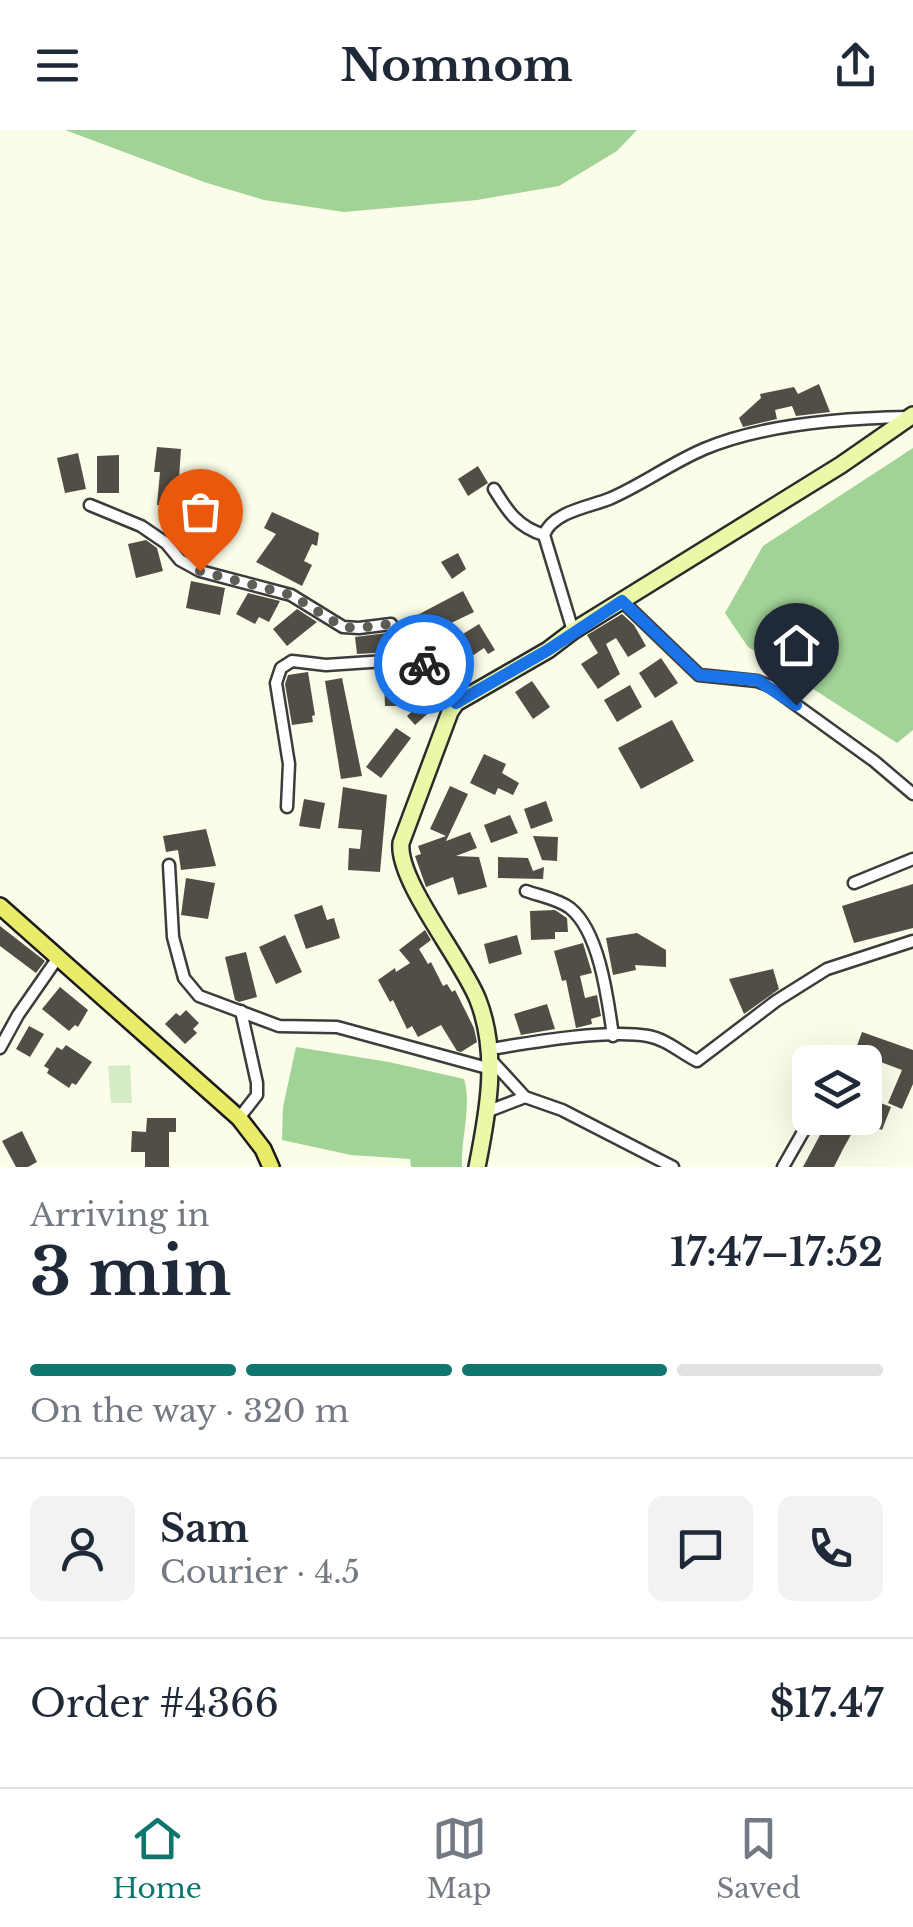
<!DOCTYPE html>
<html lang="en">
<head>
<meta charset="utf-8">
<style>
  :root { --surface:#fff; --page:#f2f2f3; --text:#1f2937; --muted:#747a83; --line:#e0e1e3; --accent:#0f766e }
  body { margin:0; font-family:"Libre Baskerville",serif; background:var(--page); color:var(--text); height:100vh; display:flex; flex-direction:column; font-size:38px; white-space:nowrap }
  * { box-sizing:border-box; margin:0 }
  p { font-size:32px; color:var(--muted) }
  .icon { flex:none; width:55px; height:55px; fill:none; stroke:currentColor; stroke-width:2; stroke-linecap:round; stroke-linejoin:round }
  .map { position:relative; height:1037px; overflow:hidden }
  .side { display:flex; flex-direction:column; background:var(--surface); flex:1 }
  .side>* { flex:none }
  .fabs { position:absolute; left:792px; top:915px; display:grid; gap:20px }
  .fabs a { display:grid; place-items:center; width:90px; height:90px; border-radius:15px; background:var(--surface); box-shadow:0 10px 40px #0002; font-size:50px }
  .pin { position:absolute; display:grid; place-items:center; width:85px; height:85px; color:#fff; margin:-102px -42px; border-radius:50% 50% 50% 0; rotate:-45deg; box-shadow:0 0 10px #0007 }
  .pin .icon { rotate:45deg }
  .courier { position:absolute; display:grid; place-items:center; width:100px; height:100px; margin:-50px; border:8px solid #1a73e8; border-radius:50%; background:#fff; color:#222; box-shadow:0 2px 12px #0007 }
  .summary em { font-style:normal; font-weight:700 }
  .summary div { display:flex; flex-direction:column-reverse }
  .summary { display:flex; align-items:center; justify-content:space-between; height:170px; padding:0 30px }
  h1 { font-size:65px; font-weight:700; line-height:75px }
  .bar { display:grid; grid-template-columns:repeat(4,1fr); gap:15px 10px; align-content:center; height:120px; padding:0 30px }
  .bar i { height:12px; border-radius:8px; background:var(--line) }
  .bar .on { background:var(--accent) }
  .bar p { grid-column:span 4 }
  .line { display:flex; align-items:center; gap:25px; padding:0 30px; border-top:2px solid var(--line) }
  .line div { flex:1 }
  .round { display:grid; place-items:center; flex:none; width:105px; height:105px; border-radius:15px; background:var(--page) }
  header { display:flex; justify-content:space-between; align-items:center; height:130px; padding:0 30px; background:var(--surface); font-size:45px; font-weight:700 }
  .tab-bar { display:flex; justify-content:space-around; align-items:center; height:140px; border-top:2px solid var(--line); background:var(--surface); font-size:28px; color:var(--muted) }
  .tab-bar a { display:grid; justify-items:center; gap:5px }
  .tab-bar .on { color:var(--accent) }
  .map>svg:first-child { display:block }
</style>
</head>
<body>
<header><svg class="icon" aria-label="menu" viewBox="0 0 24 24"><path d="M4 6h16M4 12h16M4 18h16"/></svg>Nomnom<svg class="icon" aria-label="share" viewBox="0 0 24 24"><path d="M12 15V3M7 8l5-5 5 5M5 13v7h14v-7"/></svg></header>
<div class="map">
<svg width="913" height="1037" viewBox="0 0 913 1037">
  <rect width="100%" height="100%" fill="#fbfde8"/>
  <!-- forest -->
  <g fill="#a1d296">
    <path d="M65,0H637L617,21L559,56L477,70L344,82L264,70L207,53Z"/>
    <path d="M913,318V600L897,613L748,517L725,483L763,416Z"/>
    <path d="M296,917L389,932L464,949C472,977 461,1006 462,1037H411L410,1029L351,1025L282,1010L283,977Z"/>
  </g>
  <!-- pitch -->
  <path fill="#d4ebc6" d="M130,935L132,973H111L108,936Z"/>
  <!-- building -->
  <g fill="#514e47">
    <path d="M819,254L830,282L796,286L792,276L775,280L777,289L743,297L739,288L761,268L760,264L794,257L798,264Z"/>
    <path d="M157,317L181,319L177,377L157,375L160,342H154Z"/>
    <path d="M78,323L86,359L65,363L57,328Z"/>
    <path d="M119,325V363H97V326Z"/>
    <path d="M478,336L488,353L468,366L458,349Z"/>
    <path d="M272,382L319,403L317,416L312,414L304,431L312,435L302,456L256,432L276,404L264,398Z"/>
    <path d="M146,410L157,418L163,441L136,448L128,414Z"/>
    <path d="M458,423L466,439L452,449L441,432Z"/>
    <path d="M191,451L225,458L220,485L186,478Z"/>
    <path d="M463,461L474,482L418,509L408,490Z"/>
    <path d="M248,463L280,471L269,492L259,487L255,494L236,484Z"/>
    <path d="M297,479L317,492L287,516L273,499Z"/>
    <path d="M622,484L634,495L646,516L628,527L616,508L606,514L620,544L598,559L581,534L598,523L587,505Z"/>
    <path d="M479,494L495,520L488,524L484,518L469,528L474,534L463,541L459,534L454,537L442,517Z"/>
    <path d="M387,503L391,522L357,524L355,507Z"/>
    <path d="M661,528L678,553L655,568L639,543Z"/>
    <path d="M308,542L315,585L312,586L313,592L292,595L285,554L288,545Z"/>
    <path d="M342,548L362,646L341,649L325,551Z"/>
    <path d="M409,550L406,576H385L384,551Z"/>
    <path d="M532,551L550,577L533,589L515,562Z"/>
    <path d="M630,555L642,577L617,592L604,570Z"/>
    <path d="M435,560L443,570L415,595L407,586Z"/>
    <path d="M672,590L694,631L641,659L618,618Z"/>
    <path d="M396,598L411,608L381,648L366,637Z"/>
    <path d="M484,624L506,634L502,643L519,653L513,665L498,658L495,665L470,653Z"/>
    <path d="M450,656L468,664L446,711L470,702L477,718L456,726L479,727L487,757L458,765L453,747L426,757L415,726L421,724L418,716L446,706L430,699Z"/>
    <path d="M343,657L387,665L380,742L348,740L349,718L360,719L362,700L338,698Z"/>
    <path d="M304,669L325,673L320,699L299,696Z"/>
    <path d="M546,671L553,691L531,699L524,679Z"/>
    <path d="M510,685L518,703L491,713L484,695Z"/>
    <path d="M206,699L216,736L181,740L178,720L166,722L163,706Z"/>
    <path d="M533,706L558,707L557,731L542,730Z"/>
    <path d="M498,727L528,728L533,741L544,737L543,749L498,748Z"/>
    <path d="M186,748L215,753L208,789L181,785Z"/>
    <path d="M913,754V798L854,813L842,776Z"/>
    <path d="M322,775L327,790L334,788L340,808L306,819L294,785Z"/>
    <path d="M555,780L567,788L568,802H555V809L531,810L530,781Z"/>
    <path d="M0,796L45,831L36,843L0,816Z"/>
    <path d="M425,800L431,810L419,819L428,834L431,832L443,856L447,854L452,862L455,860L474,898L477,912L461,922L457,921L441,895L418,907L412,896L407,899L393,870L390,872L378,850L395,838L396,842L410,833L399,820Z"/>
    <path d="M637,803L666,820V837L635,835L636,840L613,845L606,808Z"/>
    <path d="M285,805L302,842L276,854L259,817Z"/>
    <path d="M517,805L522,824L489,834L484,814Z"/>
    <path d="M583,813L592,843L580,846L585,868L597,865L601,886L591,889L592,894L576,898L566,850L562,851L554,821Z"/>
    <path d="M246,822L257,867L239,872L235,870L225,827Z"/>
    <path d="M773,839L779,859L744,884L729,849Z"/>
    <path d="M60,857L88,880L78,897L75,895L69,901L42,879Z"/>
    <path d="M547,874L555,899L521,905L514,884Z"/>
    <path d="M186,880L199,893L193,899L197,903L185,914L165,894L176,883L180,886Z"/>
    <path d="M29,896L44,904L30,927L16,919Z"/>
    <path d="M862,902L913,920V954L902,979L888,973L902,940L878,931L865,962V932H851Z"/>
    <path d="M66,915L92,932L76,955L72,953L69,958L47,943L49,939L44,936L57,917L62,920Z"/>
    <path d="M865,967L891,977L882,1000L865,993Z"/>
    <path d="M147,988H176V1002H169V1037H145V1022H131L132,1001L146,1002Z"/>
    <path d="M828,990L852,1003L843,1019L834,1037H803Z"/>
    <path d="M22,1001L37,1032L28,1037H16L2,1011Z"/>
  </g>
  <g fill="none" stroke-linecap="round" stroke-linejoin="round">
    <!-- street casing -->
    <g stroke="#3c3c3c" stroke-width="15">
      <g id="street">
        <path d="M494,359C508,382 518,397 544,405"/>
        <path d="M90,375L141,396L166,413L180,430L200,441L291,465L343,497L359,498L391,494L415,529L430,538L456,573"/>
        <path d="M622,471L699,545L757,551L770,556L874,631L913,664"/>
        <path d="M573,501L544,405C552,382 589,377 609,369C642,355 671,333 704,319C763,294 844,288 908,287"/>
        <path d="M287,677L289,634L276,553L281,538L292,531L326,535L415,529"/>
        <path d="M169,735L173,807L184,848L199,866L279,896L337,897L491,939"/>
        <path d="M854,753L913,729"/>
        <path d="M526,761C540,766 558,769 570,778C600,802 608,871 613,906"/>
        <path d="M0,918L18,885L59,826"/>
        <path d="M491,919C533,912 607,899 648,906C666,909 681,923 697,931L776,871L827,839L913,811"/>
        <path d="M492,931L525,967L562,980L673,1037"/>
        <path d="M486,982L525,967"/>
        <path d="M239,988L257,965V953L241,881"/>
        <path d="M783,1037L811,988"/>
      </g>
    </g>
    <!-- secondary casing -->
    <g stroke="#2b2b2b" stroke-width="20">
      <path id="secondary" d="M477,1037C488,982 499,924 478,870C462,829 397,751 401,713L450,582L456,573L548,520L573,501L841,335L913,285"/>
    </g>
    <!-- primary casing -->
    <g stroke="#1a1a1a" stroke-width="20">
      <path id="primary" d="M0,776L239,988L263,1019L271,1037"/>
    </g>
    <!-- street -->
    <use href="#street" stroke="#fff" stroke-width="10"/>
    <!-- secondary -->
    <use href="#secondary" stroke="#eaf8a8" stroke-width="15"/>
    <!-- primary -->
    <use href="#primary" stroke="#e8ec69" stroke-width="15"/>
  </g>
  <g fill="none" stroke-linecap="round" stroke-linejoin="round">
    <!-- done -->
    <path stroke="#5e5e57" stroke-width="10" stroke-dasharray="0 18" d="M200,441L291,465L343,497L359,498L390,494L415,529L424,534"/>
    <!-- route -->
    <path stroke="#1a73e8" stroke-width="12" d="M424,534L456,573L548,520L622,471L699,545L757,550L796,575"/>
  </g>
</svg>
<div class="fabs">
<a><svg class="icon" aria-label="layers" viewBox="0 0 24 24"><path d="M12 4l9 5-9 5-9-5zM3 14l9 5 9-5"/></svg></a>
</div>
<div class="pin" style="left:200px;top:441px;background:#ea580c"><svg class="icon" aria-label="bag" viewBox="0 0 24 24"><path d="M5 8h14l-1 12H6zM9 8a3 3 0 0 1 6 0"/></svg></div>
<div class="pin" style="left:796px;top:575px;background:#1f2937"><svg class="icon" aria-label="home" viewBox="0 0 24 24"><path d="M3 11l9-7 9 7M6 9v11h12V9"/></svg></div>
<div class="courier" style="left:424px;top:534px"><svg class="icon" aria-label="bike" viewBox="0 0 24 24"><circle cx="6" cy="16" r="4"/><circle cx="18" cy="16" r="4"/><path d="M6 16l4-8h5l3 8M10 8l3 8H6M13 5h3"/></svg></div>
</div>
<section class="side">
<div class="summary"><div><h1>3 min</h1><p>Arriving in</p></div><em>17:47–17:52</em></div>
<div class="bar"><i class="on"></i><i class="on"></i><i class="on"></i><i></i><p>On the way · 320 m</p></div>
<div class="line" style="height:180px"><a class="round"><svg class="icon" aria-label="person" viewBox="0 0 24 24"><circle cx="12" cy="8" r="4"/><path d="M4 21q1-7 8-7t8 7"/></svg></a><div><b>Sam</b><p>Courier · 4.5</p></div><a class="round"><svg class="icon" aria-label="chat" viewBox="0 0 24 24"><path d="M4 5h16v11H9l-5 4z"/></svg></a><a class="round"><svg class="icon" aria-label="phone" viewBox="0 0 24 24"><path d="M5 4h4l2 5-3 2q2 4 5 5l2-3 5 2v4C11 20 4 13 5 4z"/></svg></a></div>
<div class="line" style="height:130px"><div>Order #4366</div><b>$17.47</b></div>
</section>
<nav class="tab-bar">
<a class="on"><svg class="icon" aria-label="home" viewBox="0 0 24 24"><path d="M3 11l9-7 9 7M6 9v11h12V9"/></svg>Home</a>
<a><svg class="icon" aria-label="map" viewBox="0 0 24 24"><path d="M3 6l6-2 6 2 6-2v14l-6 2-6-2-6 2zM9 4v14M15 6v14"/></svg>Map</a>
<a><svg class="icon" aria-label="saved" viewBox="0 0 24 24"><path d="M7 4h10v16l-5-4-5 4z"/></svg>Saved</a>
</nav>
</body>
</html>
